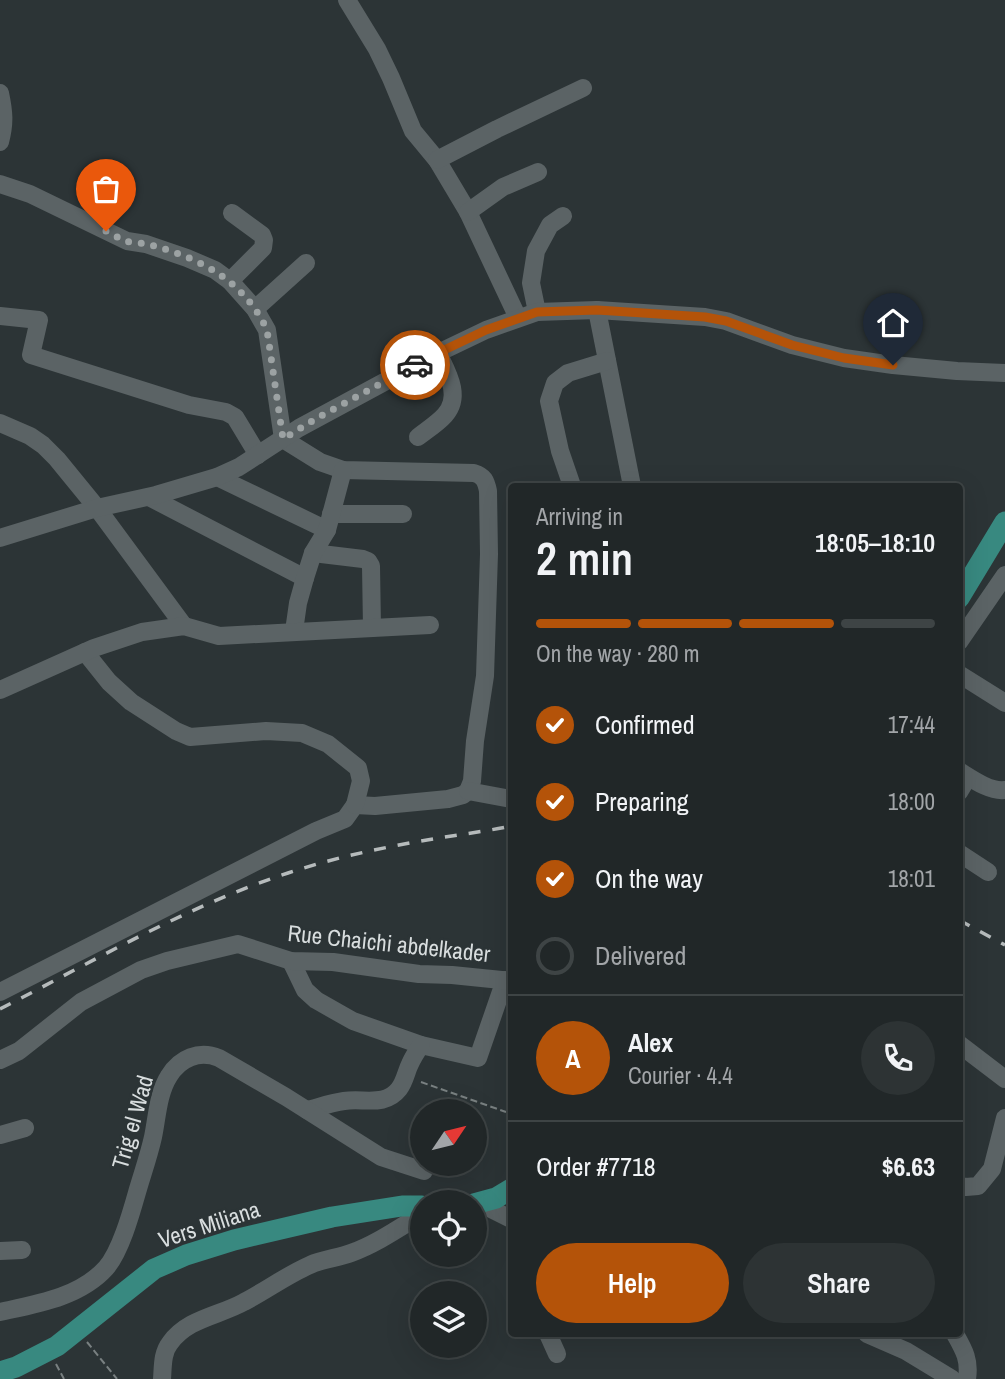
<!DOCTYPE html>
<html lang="en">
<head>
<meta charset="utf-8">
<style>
  :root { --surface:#212728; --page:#2d3334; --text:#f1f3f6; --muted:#a2a5a8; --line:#3e4445; --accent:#b45309 }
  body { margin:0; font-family:"Archivo Narrow",sans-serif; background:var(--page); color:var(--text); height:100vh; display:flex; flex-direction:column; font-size:26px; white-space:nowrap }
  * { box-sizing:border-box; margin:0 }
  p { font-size:23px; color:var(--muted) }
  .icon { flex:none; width:38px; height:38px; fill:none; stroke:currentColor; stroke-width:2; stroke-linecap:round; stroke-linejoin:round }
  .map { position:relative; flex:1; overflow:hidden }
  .drawer { position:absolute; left:508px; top:483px; width:455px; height:854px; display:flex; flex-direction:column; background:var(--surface); border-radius:7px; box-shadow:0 7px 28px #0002,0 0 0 2px var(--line) }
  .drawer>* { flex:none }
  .needle { width:46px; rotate:55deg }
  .buttons { position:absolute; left:410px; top:1099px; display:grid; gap:14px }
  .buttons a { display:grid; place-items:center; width:77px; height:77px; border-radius:50%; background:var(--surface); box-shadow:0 7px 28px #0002,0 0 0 2px var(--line); font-size:35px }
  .pin { position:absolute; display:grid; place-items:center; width:60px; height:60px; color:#fff; margin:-72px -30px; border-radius:50% 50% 50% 0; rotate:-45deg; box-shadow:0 0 7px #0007 }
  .pin .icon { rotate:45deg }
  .courier { position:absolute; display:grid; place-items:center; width:70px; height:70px; margin:-35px; border:5px solid #b45309; border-radius:50%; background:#fff; color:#222; box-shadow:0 2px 9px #0007 }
  .headline em { font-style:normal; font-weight:600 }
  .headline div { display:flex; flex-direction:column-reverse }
  .headline { display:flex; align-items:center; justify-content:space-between; height:119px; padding:0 28px }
  h1 { font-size:46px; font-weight:600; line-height:52px }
  .bar { display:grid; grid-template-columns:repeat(4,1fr); gap:10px 7px; align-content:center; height:84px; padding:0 28px }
  .bar i { height:9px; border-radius:5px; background:var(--line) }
  .bar .current { background:var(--accent) }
  .bar p { grid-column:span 4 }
  .line { display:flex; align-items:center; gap:18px; padding:0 28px; border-top:2px solid var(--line) }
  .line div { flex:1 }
  .round { display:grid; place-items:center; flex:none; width:74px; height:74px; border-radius:37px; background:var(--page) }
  ol { padding:0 28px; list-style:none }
  li { display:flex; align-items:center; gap:21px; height:77px }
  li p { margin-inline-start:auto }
  li .icon { padding:7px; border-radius:50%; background:var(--accent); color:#fff; stroke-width:4 }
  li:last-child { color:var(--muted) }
  li i { width:38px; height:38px; border:4px solid var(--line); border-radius:50% }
  .action { display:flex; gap:14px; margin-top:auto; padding:14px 28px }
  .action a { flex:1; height:80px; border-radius:42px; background:var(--accent); color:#fff; font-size:28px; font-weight:600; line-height:80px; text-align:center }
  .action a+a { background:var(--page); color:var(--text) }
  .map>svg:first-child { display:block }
</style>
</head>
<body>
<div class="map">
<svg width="1005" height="1379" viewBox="0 0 1005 1379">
  <rect width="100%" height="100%" fill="#2c3436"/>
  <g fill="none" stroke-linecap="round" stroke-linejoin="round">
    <!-- path -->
    <g stroke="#798081" stroke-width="2" stroke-dasharray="7 3.5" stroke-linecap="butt">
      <path d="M421,1082L506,1112"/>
      <path d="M87,1342L117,1379"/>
      <path d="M56,1364L64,1379"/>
    </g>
    <!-- minor -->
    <g stroke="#5b6365" stroke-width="18">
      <path d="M347,0L377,49L391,78L413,131L437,160L468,212L518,318"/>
      <path d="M0,93C4,112 5,123 0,142"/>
      <path d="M437,160L497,129L583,88"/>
      <path d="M0,184L30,194L127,241L146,244L187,258L215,270L230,281L255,309L267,330L283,439L320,462L343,470L474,473C484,476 486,481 488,491L489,554L485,676L475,741L472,781L468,791L463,795L448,799L375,806L355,805L345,819L316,831L0,992"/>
      <path d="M468,212L503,187L538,172"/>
      <path d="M230,281L263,248L264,240L262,235L232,213"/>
      <path d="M255,309L306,263"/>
      <path d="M597,310L632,486"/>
      <path d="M537,312L531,283L536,251L550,225L563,216"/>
      <path d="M0,316L39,320L31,355L189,405L226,412L235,417L258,455"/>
      <path d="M0,423L30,436L43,445L57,459L97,508L184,626"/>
      <path d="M418,437C427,430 438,423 445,415C462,396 447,372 438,353"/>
      <path d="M217,477L327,530"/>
      <path d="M572,486L560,451L549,401L555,383L568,373L607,361"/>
      <path d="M149,497L305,578"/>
      <path d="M331,514H403"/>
      <path d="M0,538L97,508L156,495L217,477L239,467L299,428L438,353L486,330L537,312L597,310L705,317L726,321L792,345L844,358L893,365L957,371L1005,373"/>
      <path d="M313,553L363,559L368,561L371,566L372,628"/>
      <path d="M294,631L298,603L305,578L313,553L327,530L343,470"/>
      <path d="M959,642L1005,575"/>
      <path d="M85,652L109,682L131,702L176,731L190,737L266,731L302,733L328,744L358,768L361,781L355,805"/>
      <path d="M959,674L1005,703"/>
      <path d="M0,690L94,648L142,632L184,626L219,636L430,625"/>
      <path d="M959,771C972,779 990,792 1005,790"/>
      <path d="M468,791L511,799"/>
      <path d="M959,792L968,777"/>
      <path d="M959,853L988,872"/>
      <path d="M291,961L305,990L316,1000L353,1021L421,1045L478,1058L505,980"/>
      <path d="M959,1044L1005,1079"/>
      <path d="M0,1060L19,1051L81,1002L141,970L167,961L238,944L291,961L333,962L419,974L452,975L511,981"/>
      <path d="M307,1110C319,1107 331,1103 344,1101C364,1098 385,1107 399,1089C405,1081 406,1072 410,1064C413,1057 417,1051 421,1045"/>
      <path d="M0,1135L25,1128"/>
      <path d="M959,1186L966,1187L978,1186L992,1169L1005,1118"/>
      <path d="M479,1203L511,1219"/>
      <path d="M0,1251L22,1250"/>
      <path d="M0,1312C37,1304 80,1297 106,1268C121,1251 132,1210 138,1189C143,1172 149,1155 153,1137C157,1118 158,1093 169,1076C180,1058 199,1050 219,1058L286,1097L381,1157L424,1171"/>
      <path d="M548,1334L557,1354"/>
      <path d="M867,1334L906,1351L952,1379"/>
      <path d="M955,1334C964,1350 970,1360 967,1379"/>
      <path d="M162,1379C163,1367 162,1353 170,1343C188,1318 219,1316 244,1302C267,1290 287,1275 310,1265C323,1259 338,1258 351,1253C376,1244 399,1228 422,1214"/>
    </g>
    <!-- major -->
    <g stroke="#388980" stroke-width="21">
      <path d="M959,598L1005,522"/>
      <path d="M474,1204L496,1198L511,1189"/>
      <path d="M0,1372L16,1367L57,1346L154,1269L186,1255L234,1240L332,1217L402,1206H422"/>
    </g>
    <!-- rail -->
    <g stroke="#b6bbbc" stroke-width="3.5" stroke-dasharray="12 12" stroke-linecap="butt">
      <path d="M959,920L1005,945"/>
      <path d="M0,1009C94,961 187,906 288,873C333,858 380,848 427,840C455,835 483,832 511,826"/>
    </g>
  </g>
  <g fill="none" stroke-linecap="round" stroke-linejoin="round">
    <!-- done -->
    <path stroke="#9ca2a3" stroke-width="7" stroke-dasharray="0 12.6" d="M106,231C112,234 119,238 125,241C132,243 140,243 147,244C198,257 244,280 267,330L283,439L317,418L415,365"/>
    <!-- route -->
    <path stroke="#b45309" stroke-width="9" d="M415,365L438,353L486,330L537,312L597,310L705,317L726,321L792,345L844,358L893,365"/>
  </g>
  <g text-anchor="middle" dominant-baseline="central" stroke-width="5" stroke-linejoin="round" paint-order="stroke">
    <!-- street labels -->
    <g font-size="23" fill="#d8ddde" stroke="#2c3436">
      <text transform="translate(389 943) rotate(6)">Rue Chaichi abdelkader</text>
      <text transform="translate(132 1122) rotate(-74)">Trig el Wad</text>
      <text transform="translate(209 1224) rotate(-18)">Vers Miliana</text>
    </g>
  </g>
</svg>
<div class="buttons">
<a><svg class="needle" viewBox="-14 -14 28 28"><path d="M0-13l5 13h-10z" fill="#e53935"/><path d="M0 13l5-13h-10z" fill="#a2a5a8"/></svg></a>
<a><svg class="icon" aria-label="locate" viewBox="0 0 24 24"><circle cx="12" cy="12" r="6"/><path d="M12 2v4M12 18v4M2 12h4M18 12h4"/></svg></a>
<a><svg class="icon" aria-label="layers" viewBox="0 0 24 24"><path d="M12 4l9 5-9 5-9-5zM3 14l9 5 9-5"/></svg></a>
</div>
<div class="pin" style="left:106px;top:231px;background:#ea580c"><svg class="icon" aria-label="bag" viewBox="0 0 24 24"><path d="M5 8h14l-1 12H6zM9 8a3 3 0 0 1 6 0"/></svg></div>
<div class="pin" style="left:893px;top:365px;background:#1f2937"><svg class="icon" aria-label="home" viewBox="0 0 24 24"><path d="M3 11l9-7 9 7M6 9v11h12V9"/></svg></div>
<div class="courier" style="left:415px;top:365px"><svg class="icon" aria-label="car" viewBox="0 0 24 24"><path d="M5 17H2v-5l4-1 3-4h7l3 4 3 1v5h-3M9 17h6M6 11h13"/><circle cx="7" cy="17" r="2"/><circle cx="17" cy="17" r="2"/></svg></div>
<section class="drawer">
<div class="headline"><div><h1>2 min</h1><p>Arriving in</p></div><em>18:05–18:10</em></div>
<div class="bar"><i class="current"></i><i class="current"></i><i class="current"></i><i></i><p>On the way · 280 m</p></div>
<ol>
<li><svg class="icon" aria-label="check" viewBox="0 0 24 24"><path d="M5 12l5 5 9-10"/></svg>Confirmed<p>17:44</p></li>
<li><svg class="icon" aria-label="check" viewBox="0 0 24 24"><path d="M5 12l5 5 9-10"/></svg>Preparing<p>18:00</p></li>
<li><svg class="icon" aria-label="check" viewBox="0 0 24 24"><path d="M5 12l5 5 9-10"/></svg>On the way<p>18:01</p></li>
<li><i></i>Delivered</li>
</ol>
<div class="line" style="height:126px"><b class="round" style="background:var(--accent);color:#fff">A</b><div><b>Alex</b><p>Courier · 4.4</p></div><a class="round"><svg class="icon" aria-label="phone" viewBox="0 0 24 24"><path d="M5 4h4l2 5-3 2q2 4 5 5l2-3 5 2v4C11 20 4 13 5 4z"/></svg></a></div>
<div class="line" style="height:91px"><div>Order #7718</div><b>$6.63</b></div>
<div class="action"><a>Help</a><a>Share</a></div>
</section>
</div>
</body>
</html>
